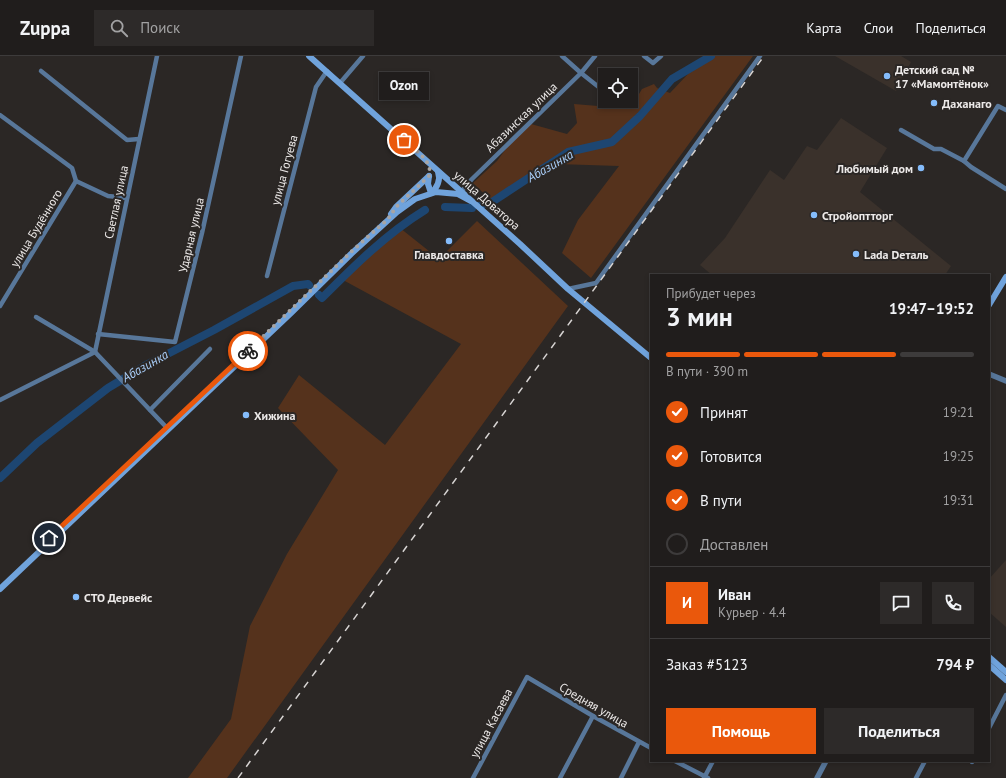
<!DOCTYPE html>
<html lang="ru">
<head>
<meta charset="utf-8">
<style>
  :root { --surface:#201d1c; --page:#2d2a29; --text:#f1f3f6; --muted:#a2a2a3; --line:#3d3b3b; --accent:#ea580c }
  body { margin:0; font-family:"PT Sans",sans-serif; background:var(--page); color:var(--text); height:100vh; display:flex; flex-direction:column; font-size:15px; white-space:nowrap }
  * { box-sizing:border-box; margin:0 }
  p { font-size:13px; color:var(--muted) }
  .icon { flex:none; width:22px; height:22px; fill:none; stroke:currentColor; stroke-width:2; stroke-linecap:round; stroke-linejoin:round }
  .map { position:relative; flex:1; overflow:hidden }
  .details { position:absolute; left:650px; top:218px; width:340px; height:488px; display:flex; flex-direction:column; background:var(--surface); border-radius:0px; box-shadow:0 2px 6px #0003,0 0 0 1px var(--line) }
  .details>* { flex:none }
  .buttons { position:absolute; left:598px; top:12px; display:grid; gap:8px }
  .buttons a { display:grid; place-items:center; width:40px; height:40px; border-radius:0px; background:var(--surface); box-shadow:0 2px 6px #0003,0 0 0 1px var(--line); font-size:20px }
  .pin { position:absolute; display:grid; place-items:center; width:34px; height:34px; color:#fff; margin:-17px; border:2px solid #fff; border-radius:50%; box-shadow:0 1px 4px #0007 }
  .courier { position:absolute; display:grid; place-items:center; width:40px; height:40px; margin:-20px; border:3px solid #ea580c; border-radius:50%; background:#fff; color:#222; box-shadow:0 1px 5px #0007 }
  .bubble { position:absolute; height:28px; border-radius:0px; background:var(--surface); box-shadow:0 2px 6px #0003,0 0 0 1px var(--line); font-size:13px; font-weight:700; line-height:28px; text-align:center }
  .head em { font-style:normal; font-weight:700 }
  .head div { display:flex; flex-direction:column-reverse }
  .head { display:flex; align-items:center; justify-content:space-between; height:68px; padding:0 16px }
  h1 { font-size:26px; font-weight:700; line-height:30px }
  .bar { display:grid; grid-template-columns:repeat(4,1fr); gap:6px 4px; align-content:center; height:48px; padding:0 16px }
  .bar i { height:5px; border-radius:3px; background:var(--line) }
  .bar .on { background:var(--accent) }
  .bar p { grid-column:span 4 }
  .line { display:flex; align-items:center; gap:10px; padding:0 16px; border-top:1px solid var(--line) }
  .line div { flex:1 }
  .round { display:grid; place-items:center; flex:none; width:42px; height:42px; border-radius:0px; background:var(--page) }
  ol { padding:0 16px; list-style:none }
  li { display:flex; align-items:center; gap:12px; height:44px }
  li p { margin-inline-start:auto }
  li .icon { padding:4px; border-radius:50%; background:var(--accent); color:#fff; stroke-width:4 }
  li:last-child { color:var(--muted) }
  li i { width:22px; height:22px; border:2px solid var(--line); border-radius:50% }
  .primary-button { display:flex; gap:8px; margin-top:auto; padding:8px 16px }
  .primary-button a { flex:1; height:46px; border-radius:0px; background:var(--accent); color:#fff; font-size:16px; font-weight:700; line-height:46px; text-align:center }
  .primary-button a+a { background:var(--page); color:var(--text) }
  header { display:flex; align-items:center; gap:24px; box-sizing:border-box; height:56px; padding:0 20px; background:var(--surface); border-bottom:1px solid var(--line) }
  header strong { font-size:19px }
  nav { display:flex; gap:22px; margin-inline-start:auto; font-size:14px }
  .search { width:280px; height:36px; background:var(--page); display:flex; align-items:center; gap:10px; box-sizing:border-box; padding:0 14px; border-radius:0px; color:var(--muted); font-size:15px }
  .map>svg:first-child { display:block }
</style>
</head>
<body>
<header>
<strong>Zuppa</strong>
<div class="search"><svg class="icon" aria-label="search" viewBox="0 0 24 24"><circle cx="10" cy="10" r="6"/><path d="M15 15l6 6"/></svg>Поиск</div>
<nav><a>Карта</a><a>Слои</a><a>Поделиться</a></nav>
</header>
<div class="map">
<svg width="1006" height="722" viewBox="0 0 1006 722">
  <rect width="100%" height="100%" fill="#2b2725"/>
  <!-- built -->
  <g fill="#3a312b">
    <path d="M835,0H901L911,6L896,35Z"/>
    <path d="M841,62L887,92L860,136L951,210L945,219H712L700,209L725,182L770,114L784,124L807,90L817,94Z"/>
    <path d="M1006,504V571L989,556V523Z"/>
  </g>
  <!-- green -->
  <g fill="#55321c">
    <path d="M705,0H753L591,222L562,197L578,164L619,110L557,108L519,130L497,147L481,135L473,127L497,105L513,83L531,68L567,78L577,67L574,48L598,50L623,48L636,43L642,33L654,28L657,32L670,37Z"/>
    <path d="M477,165L568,250L227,722H188L231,663L250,570L287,498L338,414L278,352L299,319L385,389L461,288L343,224L400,172L439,203Z"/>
  </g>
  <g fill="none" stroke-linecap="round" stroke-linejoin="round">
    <!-- river -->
    <g stroke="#1d4672" stroke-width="8">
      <path d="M481,149L492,146L568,96L612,86L640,60L672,23L711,0"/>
      <path d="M445,151L472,152"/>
      <path d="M319,239L322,242C354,210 386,178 425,154"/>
      <path d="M0,422L37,387L108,332L148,308L214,274L293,230L308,228L309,229"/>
    </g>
    <!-- minor -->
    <g stroke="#58779a" stroke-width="4.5">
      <path d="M562,0L581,17L605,36"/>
      <path d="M644,0L653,7L661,0"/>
      <path d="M41,15L127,84L139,83"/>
      <path d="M340,27L363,0"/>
      <path d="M0,59L72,112L76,125L108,140L127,142"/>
      <path d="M901,74L934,93H941L964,105L971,111L1006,133"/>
      <path d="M964,105L998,50L1006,54"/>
      <path d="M461,136L472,123L581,17L595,0"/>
      <path d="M267,220L316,31L327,15"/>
      <path d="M568,233L596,227L760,0"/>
      <path d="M0,250L76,125"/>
      <path d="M36,261L95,296L168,373"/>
      <path d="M98,278L175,286L202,177L241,0"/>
      <path d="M95,296L157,0"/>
      <path d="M0,344L95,296"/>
      <path d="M150,354L210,293"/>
      <path d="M989,672L1006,639"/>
      <path d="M675,705L708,722"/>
      <path d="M972,706V705"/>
      <path d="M473,722L527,621L593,660L651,692"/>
      <path d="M560,722L593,660"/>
      <path d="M621,722L639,686"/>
      <path d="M704,722L713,705"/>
      <path d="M916,722L925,705"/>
    </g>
    <!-- tertiary -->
    <g stroke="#58779a" stroke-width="5.5">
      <path d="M989,318L1006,325"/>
      <path d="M817,722L826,705"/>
    </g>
    <!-- secondary -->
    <g stroke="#70a3dc" stroke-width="6">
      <path d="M309,0L520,188L568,233L651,302"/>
      <path d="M429,120L428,128L431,137"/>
      <path d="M431,137C437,132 441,124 438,116"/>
      <path d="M391,158L396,151L429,120"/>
      <path d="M989,249L1006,221"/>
      <path d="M0,533L291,257L351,198L397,156L415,143L436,136L458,138L471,145"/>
      <path d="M989,601L1006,616"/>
      <path d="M989,609L1006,624"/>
    </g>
    <!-- rail -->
    <path stroke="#d7d4d3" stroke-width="1.5" stroke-dasharray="7 7" stroke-linecap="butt" d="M238,722L764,0"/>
  </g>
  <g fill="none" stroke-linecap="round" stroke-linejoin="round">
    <!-- done -->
    <path stroke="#a8a5a4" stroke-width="4" stroke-dasharray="0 7.2" d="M248,295L352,195L388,163L396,151L429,120C434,105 413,93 404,84"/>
    <!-- route -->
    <path stroke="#ea580c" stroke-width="5" d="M49,482L248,295"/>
  </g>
  <!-- markers -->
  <g fill="#84bcfb" stroke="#2b2725" stroke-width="1.5">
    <circle cx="887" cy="20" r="4"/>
    <circle cx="934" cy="47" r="4"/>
    <circle cx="921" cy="112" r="4"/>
    <circle cx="814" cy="159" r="4"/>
    <circle cx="449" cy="185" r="4"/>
    <circle cx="856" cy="198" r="4"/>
    <circle cx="246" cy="359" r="4"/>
    <circle cx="76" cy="541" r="4"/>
  </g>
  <g text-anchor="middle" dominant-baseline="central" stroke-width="4" stroke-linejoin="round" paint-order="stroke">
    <!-- poi labels -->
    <g font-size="12" font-weight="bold" fill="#ece9e8" stroke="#2b2725" text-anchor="start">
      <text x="895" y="13">Детский сад №<tspan x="895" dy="14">17 «Мамонтёнок»</tspan></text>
      <text x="942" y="47">Даханаго</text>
      <text x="913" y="112" text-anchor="end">Любимый дом</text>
      <text x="822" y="159">Стройоптторг</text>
      <text x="449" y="198" text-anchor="middle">Главдоставка</text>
      <text x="864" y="198">Lada Dеталь</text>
      <text x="254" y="359">Хижина</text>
      <text x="84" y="541">СТО Дервейс</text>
    </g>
    <!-- street labels -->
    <g font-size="12" fill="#ece9e8" stroke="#2b2725">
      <text transform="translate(521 61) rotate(-44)">Абазинская улица</text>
      <text transform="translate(284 114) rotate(-75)">улица Гогуева</text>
      <text transform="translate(487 144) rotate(41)">улица Доватора</text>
      <text transform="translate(116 146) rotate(-78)">Светлая улица</text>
      <text transform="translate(36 172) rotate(-59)">улица Будённого</text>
      <text transform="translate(191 179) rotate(-77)">Ударная улица</text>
      <text transform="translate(594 649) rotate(30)">Средняя улица</text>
      <text transform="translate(491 667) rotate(-62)">улица Касаева</text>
    </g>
    <!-- water labels -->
    <g font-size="13" font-style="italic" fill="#a8ccf6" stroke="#2b2725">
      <text transform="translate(550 110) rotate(-30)">Абазинка</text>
      <text transform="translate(145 310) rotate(-30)">Абазинка</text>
    </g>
  </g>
</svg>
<div class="buttons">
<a><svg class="icon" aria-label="locate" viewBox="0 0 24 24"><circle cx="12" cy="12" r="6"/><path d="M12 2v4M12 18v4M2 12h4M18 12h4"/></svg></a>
</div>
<div class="pin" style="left:404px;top:84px;background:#ea580c"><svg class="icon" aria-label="bag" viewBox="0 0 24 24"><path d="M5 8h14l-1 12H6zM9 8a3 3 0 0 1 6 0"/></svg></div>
<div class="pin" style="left:49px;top:482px;background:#1f2937"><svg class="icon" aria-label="home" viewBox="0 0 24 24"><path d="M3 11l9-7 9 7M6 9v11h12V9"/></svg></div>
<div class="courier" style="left:248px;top:295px"><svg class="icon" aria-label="bike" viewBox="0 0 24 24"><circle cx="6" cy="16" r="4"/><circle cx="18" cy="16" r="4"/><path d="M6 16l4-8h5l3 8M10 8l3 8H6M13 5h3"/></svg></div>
<div class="bubble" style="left:379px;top:16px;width:50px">Ozon</div>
<section class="details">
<div class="head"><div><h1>3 мин</h1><p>Прибудет через</p></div><em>19:47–19:52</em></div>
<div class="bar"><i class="on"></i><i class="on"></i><i class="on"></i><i></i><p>В пути · 390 m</p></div>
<ol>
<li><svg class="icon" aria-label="check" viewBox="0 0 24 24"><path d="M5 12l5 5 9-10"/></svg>Принят<p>19:21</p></li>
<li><svg class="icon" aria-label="check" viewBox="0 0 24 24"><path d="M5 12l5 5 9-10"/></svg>Готовится<p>19:25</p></li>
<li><svg class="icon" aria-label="check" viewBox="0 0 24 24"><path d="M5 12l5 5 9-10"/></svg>В пути<p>19:31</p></li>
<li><i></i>Доставлен</li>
</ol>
<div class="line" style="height:72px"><b class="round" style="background:var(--accent);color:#fff">И</b><div><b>Иван</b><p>Курьер · 4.4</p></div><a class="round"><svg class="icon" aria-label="chat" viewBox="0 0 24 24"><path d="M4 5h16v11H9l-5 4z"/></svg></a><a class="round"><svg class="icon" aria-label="phone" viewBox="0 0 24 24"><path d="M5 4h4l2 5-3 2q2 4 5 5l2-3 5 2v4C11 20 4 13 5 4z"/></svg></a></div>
<div class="line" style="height:52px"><div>Заказ #5123</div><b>794 ₽</b></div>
<div class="primary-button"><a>Помощь</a><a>Поделиться</a></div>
</section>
</div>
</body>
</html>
